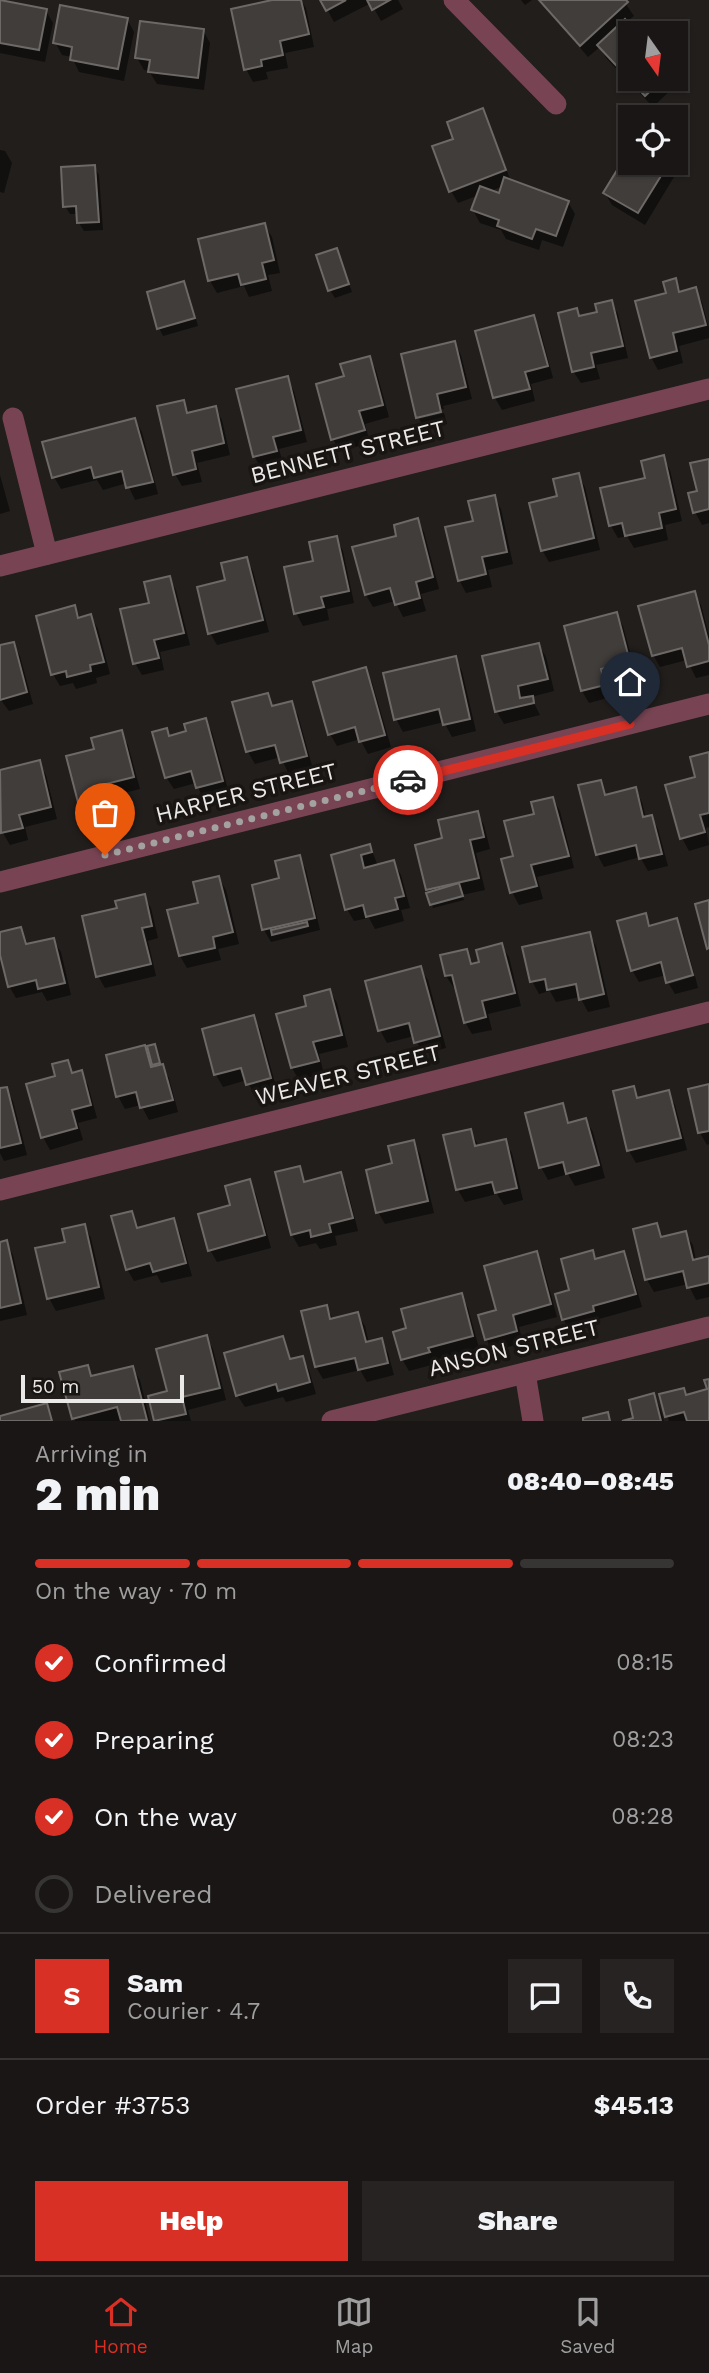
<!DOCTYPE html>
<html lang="en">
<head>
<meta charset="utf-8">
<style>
  :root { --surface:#191615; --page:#262322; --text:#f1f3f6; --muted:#9f9fa0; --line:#373534; --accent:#d93025 }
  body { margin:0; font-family:"Work Sans",sans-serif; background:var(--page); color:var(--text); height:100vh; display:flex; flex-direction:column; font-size:26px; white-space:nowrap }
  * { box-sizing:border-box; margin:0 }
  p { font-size:23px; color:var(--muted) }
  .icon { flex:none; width:38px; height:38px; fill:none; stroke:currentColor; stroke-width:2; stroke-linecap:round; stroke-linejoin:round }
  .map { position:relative; height:1421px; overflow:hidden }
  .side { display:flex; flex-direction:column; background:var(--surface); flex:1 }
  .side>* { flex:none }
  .needle { width:46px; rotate:166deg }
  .controls { position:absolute; left:618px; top:21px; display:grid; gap:14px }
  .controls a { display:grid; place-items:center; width:70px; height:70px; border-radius:0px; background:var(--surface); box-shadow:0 2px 5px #0004,0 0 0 2px var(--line); font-size:35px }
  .scale { position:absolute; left:21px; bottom:18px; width:163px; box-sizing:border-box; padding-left:7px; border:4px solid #ebe9e8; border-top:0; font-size:19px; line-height:24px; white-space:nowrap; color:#ebe9e8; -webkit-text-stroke:5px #181513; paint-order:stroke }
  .pin { position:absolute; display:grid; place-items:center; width:60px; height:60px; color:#fff; margin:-72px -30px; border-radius:50% 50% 50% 0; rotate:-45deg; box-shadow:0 0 7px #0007 }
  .pin .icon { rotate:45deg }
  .courier { position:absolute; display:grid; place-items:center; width:70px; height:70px; margin:-35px; border:5px solid #d93025; border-radius:50%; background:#fff; color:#222; box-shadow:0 2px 9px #0007 }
  .overview em { font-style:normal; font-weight:800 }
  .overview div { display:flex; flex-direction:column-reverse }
  .overview { display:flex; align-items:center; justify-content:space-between; height:119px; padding:0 35px }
  h1 { font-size:46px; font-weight:800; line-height:52px }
  .bar { display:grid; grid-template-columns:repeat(4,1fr); gap:10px 7px; align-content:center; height:84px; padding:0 35px }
  .bar i { height:9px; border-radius:5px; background:var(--line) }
  .bar .on { background:var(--accent) }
  .bar p { grid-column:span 4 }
  .line { display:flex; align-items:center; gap:18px; padding:0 35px; border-top:2px solid var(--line) }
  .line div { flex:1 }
  .round { display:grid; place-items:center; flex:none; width:74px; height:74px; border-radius:0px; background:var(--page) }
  ol { padding:0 35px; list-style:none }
  li { display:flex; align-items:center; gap:21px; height:77px }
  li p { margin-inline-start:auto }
  li .icon { padding:7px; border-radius:50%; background:var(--accent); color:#fff; stroke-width:4 }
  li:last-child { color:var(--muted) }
  li i { width:38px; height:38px; border:4px solid var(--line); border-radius:50% }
  .primary-button { display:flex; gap:14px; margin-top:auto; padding:14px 35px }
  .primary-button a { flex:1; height:80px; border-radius:0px; background:var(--accent); color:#fff; font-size:28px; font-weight:800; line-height:80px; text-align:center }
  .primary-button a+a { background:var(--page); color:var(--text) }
  .menu { display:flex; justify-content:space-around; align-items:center; height:98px; border-top:2px solid var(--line); background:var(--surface); font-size:19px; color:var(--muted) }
  .menu a { display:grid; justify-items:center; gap:4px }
  .menu .on { color:var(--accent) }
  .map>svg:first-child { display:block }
</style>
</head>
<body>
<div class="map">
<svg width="709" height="1421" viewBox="0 0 709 1421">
  <rect width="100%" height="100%" fill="#211e1c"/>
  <!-- shadow -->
  <g fill="#0007" fill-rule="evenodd">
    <path d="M280,0H301L306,8L314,47L285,53L288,68L266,72L268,79L253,82L246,69Z"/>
    <path d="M322,0H398L403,9L381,21L371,3L334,22Z"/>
    <path d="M521,0H532L525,5Z"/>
    <path d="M539,0H623L634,16L626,22L637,33H630V79H676V77L679,82L653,107L606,58L600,47L588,57Z"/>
    <path d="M0,1L46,11L53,23L45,62L0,53Z"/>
    <path d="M127,19L134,32L124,81L79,72L72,57L62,55L55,42Z"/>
    <path d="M203,30L210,43L204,90L157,84L149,71L144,70L137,58Z"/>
    <path d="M482,110L489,123L511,182L568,202L575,214L563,247L542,240L539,250L506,239L501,230L480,223L473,210L479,195L458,203L451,191L456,140ZM503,186L500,196L489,192Z"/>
    <path d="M0,150L5,151L12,163L4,193L0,192Z"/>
    <path d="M630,152V163H676V158L680,167L645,225L612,205L605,193Z"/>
    <path d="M94,167L99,175L103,230L84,231L79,223L78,214H70L65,206Z"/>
    <path d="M264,225L272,237L280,273L268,275L272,291L249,297L244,286L217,293L210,281L200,241Z"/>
    <path d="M336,250L352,292L335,298L330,290Z"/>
    <path d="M675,280L682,293L695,290L702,302L709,328V338L679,346L683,363L658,370L651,357L668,295Z"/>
    <path d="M184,283L188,291L198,326L163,336L159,328Z"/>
    <path d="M611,302L618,314L628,358L596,365L600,379L581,383L573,371L576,310L580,317L599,313Z"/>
    <path d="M533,317L540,329L553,378L531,384L535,401L502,410L495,398L477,332Z"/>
    <path d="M454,343L461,355L472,399L443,406L444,409L419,415V419L418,417Z"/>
    <path d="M369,358L376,370L389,417L365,424L370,443L340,451L333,439L346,378Z"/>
    <path d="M287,378L294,391L307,442L279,449L283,463L261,468L254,456Z"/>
    <path d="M183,402L190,414L215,408L222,420L230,455L197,463L202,482L182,486L175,474Z"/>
    <path d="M444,413L447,424L425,429L419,419Z"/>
    <path d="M135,420L142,432L158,494L135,500L127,483L103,490L97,480L61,489L54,477Z"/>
    <path d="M663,457L670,470L682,521L665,525L668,540L634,548L627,536L618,538L611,526L602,489L647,479Z"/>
    <path d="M709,461V523L702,525L695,512Z"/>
    <path d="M0,475L10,511L0,514Z"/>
    <path d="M578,475L585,487L600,550L549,562L542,550L559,498Z"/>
    <path d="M494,497L501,509L513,564L488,570L492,587L466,593L459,580L475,523Z"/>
    <path d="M417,520L424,532L439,589L421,594L426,611L403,617L395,601L373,607L366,595L354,549L399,537Z"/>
    <path d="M336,538L343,551L354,603L327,609L329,620L303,626L296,613L315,562Z"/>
    <path d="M246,559L253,571L269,632L217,645L210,633L228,581Z"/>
    <path d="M169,578L176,590L190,645L160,652L164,670L142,675L135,663Z"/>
    <path d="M694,593L701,605L709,635V675L696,678L687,660L660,667L653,655Z"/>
    <path d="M74,607L81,619L91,616L98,629L110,674L96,678L97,683L76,689L73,683L60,686L53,674Z"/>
    <path d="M616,614L623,626L636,674L607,682L611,697L589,703L582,691Z"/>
    <path d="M13,644L20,656L33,704L9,711L0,699V647Z"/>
    <path d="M539,645L546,657L554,691L531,697L540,715L504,724L497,712Z"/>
    <path d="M455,658L462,671L476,731L452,737L444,722L403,732L396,719Z"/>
    <path d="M365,669L372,682L391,747L368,754L360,739L337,746L330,734Z"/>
    <path d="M267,695L274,707L291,703L298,715L313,769L289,775L281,757L255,764L248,752L235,703Z"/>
    <path d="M205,720L212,732L229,793L204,800L196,783L174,789L166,777V730L170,737L188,732Z"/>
    <path d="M121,732L128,745L140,789L108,797L112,815L89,821L82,809L96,750Z"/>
    <path d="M709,754V827L706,828L709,845L689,851L682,838L697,778Z"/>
    <path d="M39,762L46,775L57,819L25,827L28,840L10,845L3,833L0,822V772Z"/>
    <path d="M600,782L607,796L635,789L642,802L646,818L651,817L658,829L668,866L648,871L640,857L604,867L597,854Z"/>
    <path d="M553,799L560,811L574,868L537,877L543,899L519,905L512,892L515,857L536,815Z"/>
    <path d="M477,813L484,825L490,849L476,853L485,890L462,895L464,900L433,908L428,890L444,839Z"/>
    <path d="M370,846L378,866L393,862L401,875L410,908L401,910L404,921L375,929L369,918L354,921L347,909L333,856Z"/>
    <path d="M299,857L306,870L320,930L271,942L264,930L254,886L281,880Z"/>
    <path d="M219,878L226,890L239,944L218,949L221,960L187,968L180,956L200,904Z"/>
    <path d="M144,896L151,908L158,938L148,941L156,976L105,988L98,976Z"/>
    <path d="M645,915L652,927L676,920L683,933L694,973L669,980V983L666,975L639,982L632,970Z"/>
    <path d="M21,929L29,946L53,940L61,952L71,995L47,1001L42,992L16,998L9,986L0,948V934Z"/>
    <path d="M589,934L596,946L610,1007L588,1012L580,997L556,1002L550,991L539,994L532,981Z"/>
    <path d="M501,945L509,957L521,1006L488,1014L492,1030L472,1034L465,1022L457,987L454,988L446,976L466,951L474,965L481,963Z"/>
    <path d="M420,968L428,980L446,1048L423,1054L414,1036L387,1043L380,1030Z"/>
    <path d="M695,976L698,988L675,994L669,984Z"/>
    <path d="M330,991L337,1003L348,1047L319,1054L324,1074L299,1080L292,1068L278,1015L309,1007Z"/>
    <path d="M253,1017L260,1029L277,1090L255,1096L247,1080L223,1087L216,1075L204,1030Z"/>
    <path d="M144,1047L150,1056L156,1049L161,1066L169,1078L178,1112L149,1120L141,1105L125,1109L118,1096Z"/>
    <path d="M67,1062L74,1075L81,1073L88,1085L97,1118L78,1123L83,1140L50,1150L43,1137L57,1077Z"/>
    <path d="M709,1086V1144L707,1145L700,1133Z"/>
    <path d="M633,1088L640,1100L668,1092L675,1105L687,1150L636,1163L629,1151L615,1092Z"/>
    <path d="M6,1089L13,1101L27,1155L4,1161L0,1153V1090Z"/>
    <path d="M562,1105L570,1124L586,1120L593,1132L605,1178L575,1186L568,1174L548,1180L541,1167Z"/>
    <path d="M471,1131L479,1147L505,1141L512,1153L523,1200L504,1205L497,1194L465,1202L458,1190Z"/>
    <path d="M413,1142L420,1154L434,1213L385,1224L378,1212L395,1165Z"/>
    <path d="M299,1168L306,1183L340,1174L347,1187L358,1231L335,1236L337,1245L320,1249L316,1243L299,1247L292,1235Z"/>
    <path d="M249,1181L256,1194L271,1248L217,1262L210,1250L232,1206Z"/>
    <path d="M131,1213L140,1229L173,1220L180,1233L192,1276L161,1283L157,1275L134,1281L127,1269Z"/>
    <path d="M657,1225L664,1238L685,1233L693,1245L696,1261L709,1258V1297L696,1300L688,1284L654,1292L647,1280Z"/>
    <path d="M84,1226L91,1238L105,1299L56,1311L49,1298L67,1243Z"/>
    <path d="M6,1242L13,1255L27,1315L0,1321V1244Z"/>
    <path d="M592,1252L597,1261L623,1253L630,1266L642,1307L599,1319L600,1323L571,1331L563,1319L571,1291Z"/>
    <path d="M536,1253L543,1266L557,1317L519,1327L523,1343L493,1351L486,1339L498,1312Z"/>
    <path d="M461,1295L468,1308L479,1348L434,1360L435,1364L409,1371L402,1359L409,1329Z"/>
    <path d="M326,1307L334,1320L357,1314L365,1326L369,1343L381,1340L388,1353L394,1375L367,1382L360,1370L323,1379L316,1367L303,1312Z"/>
    <path d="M206,1337L213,1349L226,1400L188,1410L191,1421H156L150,1397L169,1393Z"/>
    <path d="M283,1338L292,1361L302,1358L309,1370L316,1394L286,1402L283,1397L245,1407L237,1395Z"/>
    <path d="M87,1367L93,1377L132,1368L140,1380L150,1421H75L74,1418Z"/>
    <path d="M709,1380V1421H669L667,1416L683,1390L687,1396L709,1391Z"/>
    <path d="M653,1395L660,1408L664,1421H629L635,1419Z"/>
  </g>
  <!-- building -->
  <g fill="#413d3b" stroke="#6d6967" stroke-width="2">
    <path d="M0,0L47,9L39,50L0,43Z"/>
    <path d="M272,0H301L309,34L280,41L283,55L261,60L262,66L244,70L231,9Z"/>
    <path d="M320,0H346L326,11Z"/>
    <path d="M367,0H390L372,10Z"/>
    <path d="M539,0H626L628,2L580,46Z"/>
    <path d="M60,5L128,18L118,69L70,60L72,47L53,43Z"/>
    <path d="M625,19L639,33H630V79H663L645,96L597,45Z"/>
    <path d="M140,21L204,29L198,78L148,72L150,60L135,58Z"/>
    <path d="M483,108L506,170L449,192L432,146L453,139L447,122Z"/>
    <path d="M630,149V163H669L638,213L603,193Z"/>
    <path d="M95,165L99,222L77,223L76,206L63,207L61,167Z"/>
    <path d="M504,177L569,201L556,236L536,229L532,239L497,226L499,220L471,210L480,186L499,193Z"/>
    <path d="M265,223L274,260L262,263L266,279L241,285L238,274L208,281L198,239Z"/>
    <path d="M337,248L349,284L328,291L316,255Z"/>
    <path d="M676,278L679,292L696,287L706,325L673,333L677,351L650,358L635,301L666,293L663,282Z"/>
    <path d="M184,281L195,318L157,329L147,292Z"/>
    <path d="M612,300L623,346L591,353L594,367L572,372L558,313L577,308L579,316L597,312L595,304Z"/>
    <path d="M534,315L548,366L525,372L530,389L493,398L475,331Z"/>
    <path d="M455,341L466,387L437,394L441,412L416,418L401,354Z"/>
    <path d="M370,356L383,405L359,411L365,430L331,440L316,384L344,376L340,364Z"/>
    <path d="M288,376L301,430L273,437L277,451L253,457L236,389Z"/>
    <path d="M184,400L187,413L216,406L224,443L192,451L196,469L173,475L157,406Z"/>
    <path d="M135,418L153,482L126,488L122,471L94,478L91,467L52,478L42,442Z"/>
    <path d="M664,455L676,509L659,513L662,528L625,536L622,523L609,526L600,488L645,478L641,461Z"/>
    <path d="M709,459V509L693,513L688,493L697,491L690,463Z"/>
    <path d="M579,473L594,538L541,551L529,503L557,496L553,479Z"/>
    <path d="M495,495L507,552L482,557L486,574L458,581L445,527L473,521L468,501Z"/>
    <path d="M418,518L433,577L416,582L420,598L395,605L390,588L365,595L352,547L396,536L394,525Z"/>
    <path d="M337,536L349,591L321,597L324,607L294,614L284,567L313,561L309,542Z"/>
    <path d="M247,557L263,620L208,634L197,587L225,580L221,563Z"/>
    <path d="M170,576L184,633L154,640L159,658L133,664L120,609L149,603L144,582Z"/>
    <path d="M695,591L709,645V661L687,667L682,648L652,656L638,606Z"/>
    <path d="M75,605L78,618L91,614L104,662L90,665L91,671L67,677L66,671L51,675L36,616Z"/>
    <path d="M617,612L630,662L601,669L605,685L581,691L564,626Z"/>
    <path d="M14,642L27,692L0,700V645Z"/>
    <path d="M539,643L548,679L518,686L520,698L533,696L534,703L495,712L482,656Z"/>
    <path d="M456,656L470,719L443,725L439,709L394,720L383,673Z"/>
    <path d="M366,667L385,735L359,742L355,727L328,735L313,682Z"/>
    <path d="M268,693L272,706L292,701L307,756L280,763L275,745L246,752L232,702Z"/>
    <path d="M206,718L223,781L196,788L191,771L165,778L152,732L167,728L169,736L186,731L184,724Z"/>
    <path d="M122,730L134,777L102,785L106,803L80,810L66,756L94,749L91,738Z"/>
    <path d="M709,752V813L700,815L705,832L680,839L665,785L695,777L690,757Z"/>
    <path d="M40,760L51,807L19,815L23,828L1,833L0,770Z"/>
    <path d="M601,780L605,795L636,787L643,817L652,815L662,854L639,859L636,845L596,855L578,785Z"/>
    <path d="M553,797L569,856L531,865L537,886L510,893L501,859L513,856L504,821L534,814L531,802Z"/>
    <path d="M478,811L484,837L470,840L479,878L426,890L415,845L442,838L438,820Z"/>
    <path d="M370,844L372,852L361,855L364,868L394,860L404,896L395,898L398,909L366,917L363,905L345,910L331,855Z"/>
    <path d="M300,855L315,918L262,930L252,885L279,878L275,861Z"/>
    <path d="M219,876L233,932L213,937L215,948L179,956L167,910L198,903L193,882Z"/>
    <path d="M459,883L463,896L430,905L426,893Z"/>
    <path d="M145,894L152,926L142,928L151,964L96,977L82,916L117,908L115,901Z"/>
    <path d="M709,900V948L707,949L695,904Z"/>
    <path d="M646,913L649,926L677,918L693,975L666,983L661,962L631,971L617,921Z"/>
    <path d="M307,922L308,926L272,935L271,930Z"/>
    <path d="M21,927L26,944L54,938L65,983L38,989L36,980L8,987L0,955V932Z"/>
    <path d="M590,932L604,994L579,1000L576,984L547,990L545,979L530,982L522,947Z"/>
    <path d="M502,943L515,993L482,1001L486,1017L464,1023L452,975L445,976L440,955L467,949L471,964L479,962L476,950Z"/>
    <path d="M421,966L440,1036L414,1043L409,1023L378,1031L365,981Z"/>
    <path d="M330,989L342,1035L313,1042L319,1061L291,1068L276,1014L306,1006L304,996Z"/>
    <path d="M254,1015L271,1078L246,1085L241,1068L214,1075L202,1029Z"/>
    <path d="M155,1044L160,1063L152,1065L147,1046Z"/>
    <path d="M145,1045L151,1067L163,1064L173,1100L140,1108L136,1092L116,1097L106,1055Z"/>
    <path d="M68,1060L72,1073L82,1070L91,1105L72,1110L77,1128L41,1138L26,1084L55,1076L52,1064Z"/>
    <path d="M709,1084V1131L698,1133L688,1089Z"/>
    <path d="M634,1086L637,1098L669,1090L681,1138L627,1151L613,1091Z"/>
    <path d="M7,1087L21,1143L0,1148V1088Z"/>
    <path d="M563,1103L568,1123L586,1118L599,1165L566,1174L563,1162L539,1168L525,1113Z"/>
    <path d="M471,1129L475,1146L506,1139L517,1188L495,1193L492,1182L456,1190L443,1135Z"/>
    <path d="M414,1140L428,1201L376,1213L366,1170L392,1163L388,1146Z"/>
    <path d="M300,1166L304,1182L341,1172L353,1218L329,1224L331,1232L311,1237L310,1230L291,1235L275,1172Z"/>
    <path d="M250,1179L265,1235L208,1251L198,1214L230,1205L225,1186Z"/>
    <path d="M132,1211L137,1228L174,1218L186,1263L153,1272L150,1263L126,1270L111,1216Z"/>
    <path d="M657,1223L661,1237L686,1231L693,1260L709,1256V1283L687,1288L683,1271L645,1280L633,1229Z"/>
    <path d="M85,1224L99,1287L47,1299L35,1248L65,1242L62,1229Z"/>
    <path d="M7,1240L21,1303L0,1308V1242Z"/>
    <path d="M593,1250L595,1259L624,1251L636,1294L593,1306L594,1311L562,1320L555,1294L569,1290L561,1259Z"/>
    <path d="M537,1251L551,1304L513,1315L517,1331L485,1340L478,1315L496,1310L484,1266Z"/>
    <path d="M462,1293L473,1336L428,1348L430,1352L401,1360L393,1332L406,1328L401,1309Z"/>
    <path d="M327,1305L330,1319L358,1312L366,1342L382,1338L388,1363L358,1370L355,1358L315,1367L301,1311Z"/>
    <path d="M207,1335L220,1388L182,1397L186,1414L154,1421L148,1396L167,1391L156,1349Z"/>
    <path d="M283,1336L290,1359L303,1356L310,1382L278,1391L276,1384L236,1396L224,1353Z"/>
    <path d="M88,1365L91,1376L133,1366L147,1420L121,1421L117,1407L72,1419L59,1372Z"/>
    <path d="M709,1379V1421H687L684,1412L665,1417L659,1394L684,1388L686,1395L707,1389L704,1380Z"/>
    <path d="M654,1393L661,1421H622L633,1418L629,1400Z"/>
    <path d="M47,1403L52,1421H0V1416Z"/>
    <path d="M608,1412L610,1421H583V1418Z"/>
  </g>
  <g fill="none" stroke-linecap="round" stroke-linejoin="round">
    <!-- minor -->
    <g stroke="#784454" stroke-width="21">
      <path d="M454,0L556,104"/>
      <path d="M13,418L47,554"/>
      <path d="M0,566L709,389"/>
      <path d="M0,882L709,704"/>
      <path d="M0,1190L709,1012"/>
      <path d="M525,1373L533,1421"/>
      <path d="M332,1421L709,1327"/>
    </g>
  </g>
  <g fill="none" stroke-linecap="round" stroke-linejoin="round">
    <!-- done -->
    <path stroke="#a4a2a1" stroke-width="7" stroke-dasharray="0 12.6" d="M105,855L408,780"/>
    <!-- route -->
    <path stroke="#d93025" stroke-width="9" d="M408,780L630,724"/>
  </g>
  <g text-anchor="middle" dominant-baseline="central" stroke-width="7" stroke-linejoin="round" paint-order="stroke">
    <!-- street labels -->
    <g font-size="23" fill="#ebe9e8" stroke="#181513">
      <text transform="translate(348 452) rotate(-14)">BENNETT STREET</text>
      <text transform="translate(246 793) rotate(-14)">HARPER STREET</text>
      <text transform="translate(348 1075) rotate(-14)">WEAVER STREET</text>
      <text transform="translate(514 1348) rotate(-14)">ANSON STREET</text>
    </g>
  </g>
</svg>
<div class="controls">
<a><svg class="needle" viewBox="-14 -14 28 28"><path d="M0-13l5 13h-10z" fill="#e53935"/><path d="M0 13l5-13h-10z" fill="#9f9fa0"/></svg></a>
<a><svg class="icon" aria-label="locate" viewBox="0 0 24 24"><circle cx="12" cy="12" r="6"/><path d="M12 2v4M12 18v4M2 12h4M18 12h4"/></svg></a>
</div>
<div class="scale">50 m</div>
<div class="pin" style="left:105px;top:855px;background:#ea580c"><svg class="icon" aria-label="bag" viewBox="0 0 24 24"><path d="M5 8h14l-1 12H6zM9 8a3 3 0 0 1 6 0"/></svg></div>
<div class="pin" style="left:630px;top:724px;background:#1f2937"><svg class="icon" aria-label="home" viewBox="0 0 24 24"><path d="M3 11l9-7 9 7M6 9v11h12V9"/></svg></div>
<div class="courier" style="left:408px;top:780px"><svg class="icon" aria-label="car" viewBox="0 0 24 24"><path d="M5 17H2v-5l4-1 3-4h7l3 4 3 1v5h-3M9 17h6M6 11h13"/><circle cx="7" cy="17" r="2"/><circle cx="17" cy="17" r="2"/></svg></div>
</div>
<section class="side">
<div class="overview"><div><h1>2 min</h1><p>Arriving in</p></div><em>08:40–08:45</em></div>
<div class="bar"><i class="on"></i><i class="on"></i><i class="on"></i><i></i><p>On the way · 70 m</p></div>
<ol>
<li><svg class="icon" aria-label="check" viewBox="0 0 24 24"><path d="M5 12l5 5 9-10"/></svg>Confirmed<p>08:15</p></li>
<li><svg class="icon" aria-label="check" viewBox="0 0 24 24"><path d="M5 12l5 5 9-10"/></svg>Preparing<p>08:23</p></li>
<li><svg class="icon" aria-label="check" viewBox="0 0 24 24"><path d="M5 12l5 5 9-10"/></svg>On the way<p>08:28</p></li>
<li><i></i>Delivered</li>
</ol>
<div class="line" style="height:126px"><b class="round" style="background:var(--accent);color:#fff">S</b><div><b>Sam</b><p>Courier · 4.7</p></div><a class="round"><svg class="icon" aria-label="chat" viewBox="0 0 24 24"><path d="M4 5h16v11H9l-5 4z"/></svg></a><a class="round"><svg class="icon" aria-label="phone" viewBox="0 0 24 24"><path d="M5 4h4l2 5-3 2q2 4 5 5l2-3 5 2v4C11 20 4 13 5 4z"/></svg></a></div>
<div class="line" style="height:91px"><div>Order #3753</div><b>$45.13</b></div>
<div class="primary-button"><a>Help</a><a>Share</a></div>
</section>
<nav class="menu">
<a class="on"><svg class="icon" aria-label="home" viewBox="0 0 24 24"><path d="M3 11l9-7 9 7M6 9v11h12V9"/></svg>Home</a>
<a><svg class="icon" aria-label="map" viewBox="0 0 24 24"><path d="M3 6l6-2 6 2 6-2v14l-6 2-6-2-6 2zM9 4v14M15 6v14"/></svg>Map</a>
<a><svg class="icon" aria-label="saved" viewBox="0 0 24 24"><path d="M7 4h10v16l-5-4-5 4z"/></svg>Saved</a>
</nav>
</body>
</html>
